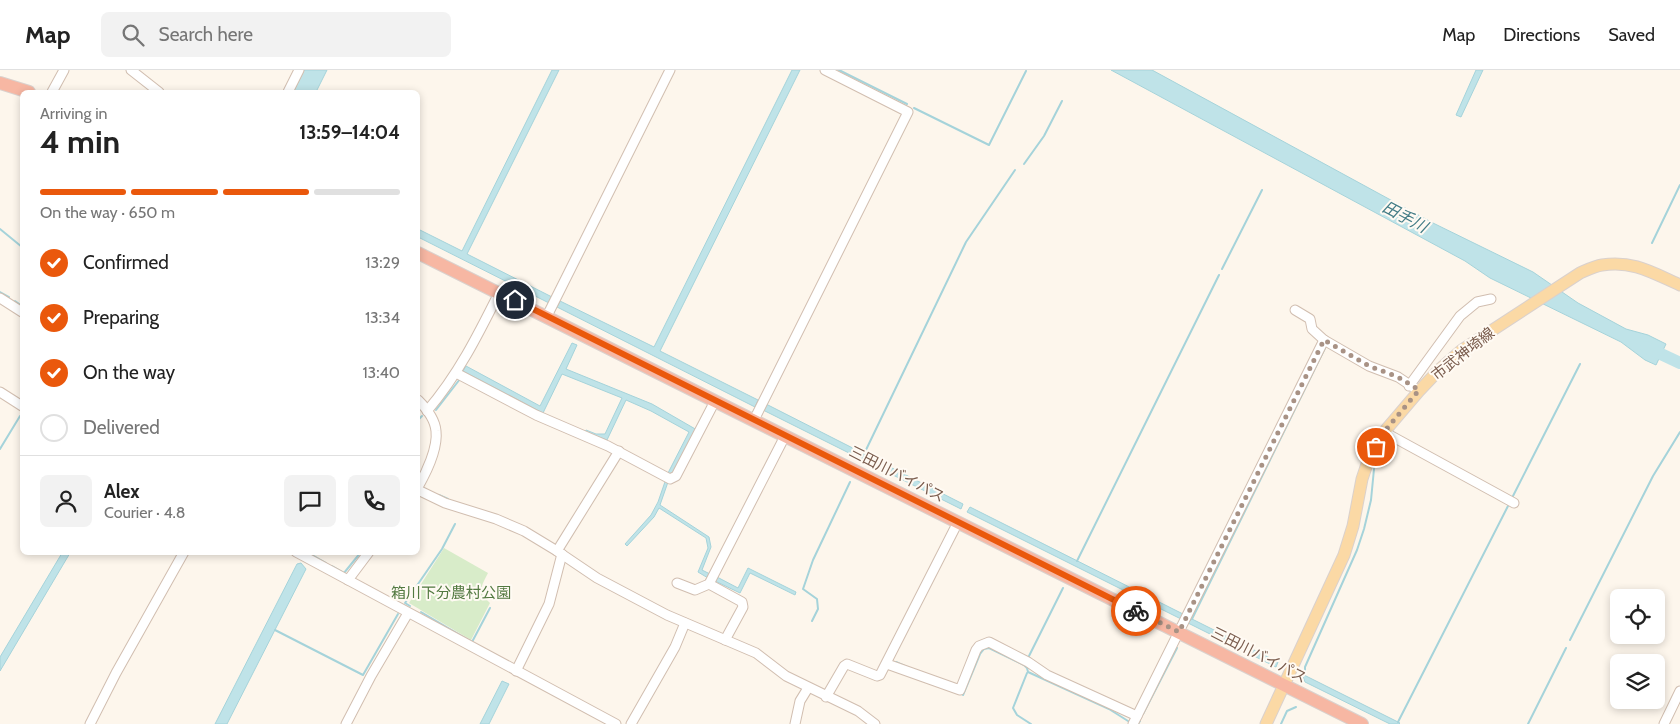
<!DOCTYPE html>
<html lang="en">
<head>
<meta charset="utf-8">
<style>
  :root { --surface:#fff; --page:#f2f2f2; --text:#222; --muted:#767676; --line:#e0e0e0; --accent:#ea580c }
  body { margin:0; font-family:Cabin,"Noto Sans JP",sans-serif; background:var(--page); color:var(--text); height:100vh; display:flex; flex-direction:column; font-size:19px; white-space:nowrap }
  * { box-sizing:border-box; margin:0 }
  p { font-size:16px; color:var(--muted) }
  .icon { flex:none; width:28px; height:28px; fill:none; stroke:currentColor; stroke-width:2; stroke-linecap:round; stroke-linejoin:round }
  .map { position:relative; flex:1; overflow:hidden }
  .drawer { position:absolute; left:20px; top:20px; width:400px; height:465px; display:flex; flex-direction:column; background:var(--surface); border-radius:8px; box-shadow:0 2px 8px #0003 }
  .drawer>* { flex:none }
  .tools { position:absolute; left:1610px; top:519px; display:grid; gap:10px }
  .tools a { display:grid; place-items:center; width:55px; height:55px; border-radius:8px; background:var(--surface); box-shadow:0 2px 8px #0003; font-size:25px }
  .pin { position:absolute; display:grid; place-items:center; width:42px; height:42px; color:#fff; margin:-21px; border:2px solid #fff; border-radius:50%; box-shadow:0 1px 5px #0007 }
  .courier { position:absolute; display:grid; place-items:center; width:50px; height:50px; margin:-25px; border:4px solid #ea580c; border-radius:50%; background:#fff; color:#222; box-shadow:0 1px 6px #0007 }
  .summary em { font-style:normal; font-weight:700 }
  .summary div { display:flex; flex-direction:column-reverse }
  .summary { display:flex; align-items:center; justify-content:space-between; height:85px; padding:0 20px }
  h1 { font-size:32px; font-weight:700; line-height:38px }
  .bar { display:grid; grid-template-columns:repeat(4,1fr); gap:8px 5px; align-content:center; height:60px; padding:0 20px }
  .bar i { height:6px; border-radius:4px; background:var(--line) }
  .bar .selected { background:var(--accent) }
  .bar p { grid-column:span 4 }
  .line { display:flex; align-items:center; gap:12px; padding:0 20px; border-top:1px solid var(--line) }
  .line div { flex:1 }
  .round { display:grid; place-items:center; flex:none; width:52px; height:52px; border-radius:8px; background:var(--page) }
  ol { padding:0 20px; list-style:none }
  li { display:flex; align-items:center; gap:15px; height:55px }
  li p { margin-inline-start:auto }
  li .icon { padding:5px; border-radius:50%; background:var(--accent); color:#fff; stroke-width:4 }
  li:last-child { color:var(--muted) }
  li i { width:28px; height:28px; border:2px solid var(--line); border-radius:50% }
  header { display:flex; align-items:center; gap:30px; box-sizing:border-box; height:70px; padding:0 25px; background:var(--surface); border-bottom:1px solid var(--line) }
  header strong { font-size:24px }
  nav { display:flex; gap:28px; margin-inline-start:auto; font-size:18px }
  .search { width:350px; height:45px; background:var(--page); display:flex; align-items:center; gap:12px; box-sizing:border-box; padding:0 18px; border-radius:8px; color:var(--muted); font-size:19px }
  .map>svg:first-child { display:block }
</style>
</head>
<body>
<header>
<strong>Map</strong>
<div class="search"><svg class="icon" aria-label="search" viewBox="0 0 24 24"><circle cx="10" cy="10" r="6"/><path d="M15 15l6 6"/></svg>Search here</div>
<nav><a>Map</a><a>Directions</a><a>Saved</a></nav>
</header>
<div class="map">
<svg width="1680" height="654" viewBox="0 0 1680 654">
  <rect width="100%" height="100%" fill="#fdf6ec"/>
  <!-- green -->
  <path fill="#d8ecc9" d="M444,478L488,503C481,517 477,521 490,533L471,570L409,533Z"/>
  <!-- water -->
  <g fill="#bfe3e8" stroke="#a5d3da">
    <path d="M304,0H327L316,22H293Z"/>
    <path d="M552,0H559L467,184L552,227L549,233L418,167V159L462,181Z"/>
    <path d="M792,0H800L660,281L758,330L755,337L557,237L560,231L654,277Z"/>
    <path d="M1111,0H1152L1433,153L1533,202L1578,233L1626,259L1648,265L1666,274L1656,295L1645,290L1621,272L1490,208L1465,191Z"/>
    <path d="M1476,0H1483L1461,47L1456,45Z"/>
    <path d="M572,273L577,275L566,299L652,334L697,360L668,412L660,435L709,467L711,477L702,500L710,504L708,508L698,502L708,478L706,468L659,438L654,447L627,476L625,474L651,445L658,432L668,403L689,362L651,341L626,330L607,370L585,362L586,360L596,364H605L622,328L562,304L543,343L463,301L466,296L540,336Z"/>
    <path d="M766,334L963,434L961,439L763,340Z"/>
    <path d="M970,437L1183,544L1181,549L967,442Z"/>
    <path d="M62,483H70L0,601V587Z"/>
    <path d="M301,493L306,499L227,654H215L297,494Z"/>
    <path d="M748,498L796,522L795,525L750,503L740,523L715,511L717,507L738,518Z"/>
    <path d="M1192,549L1278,592L1276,597L1188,553Z"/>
    <path d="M1302,604L1400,653L1399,654H1390L1305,612Z"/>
    <path d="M502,611L509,614L489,654H480Z"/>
  </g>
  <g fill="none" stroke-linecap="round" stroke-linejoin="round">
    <!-- stream -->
    <g stroke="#a5d3da" stroke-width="2">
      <path d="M839,0L907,34"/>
      <path d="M914,38L989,75L1026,1"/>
      <path d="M1024,94L1044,66L1062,31"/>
      <path d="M0,159L22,177"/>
      <path d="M1652,173L1680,115"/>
      <path d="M1222,199L1262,120"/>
      <path d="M0,222L9,227"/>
      <path d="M15,231L22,236"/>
      <path d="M436,340L460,309"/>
      <path d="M418,350L422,346"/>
      <path d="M1386,376L1391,369"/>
      <path d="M0,379L20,346"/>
      <path d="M864,384L966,172L1015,100"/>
      <path d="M1377,392L1383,380"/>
      <path d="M439,425L448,429"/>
      <path d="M1513,426L1580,294"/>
      <path d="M307,482L326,493"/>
      <path d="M1077,491L1219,205"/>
      <path d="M332,496L344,503L361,482"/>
      <path d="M410,536L405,533L442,479L455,454"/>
      <path d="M421,542L472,572L490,538"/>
      <path d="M1192,549L1325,278"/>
      <path d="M812,551L818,539L817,529L803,519L813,490L850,412"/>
      <path d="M275,560L363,605L398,544"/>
      <path d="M1570,570L1653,406L1680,362"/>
      <path d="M1029,586L1063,518"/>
      <path d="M896,592L907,597"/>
      <path d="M1027,603L1013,638L1017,645L1031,654"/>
      <path d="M1305,605V597L1357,480L1364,459L1371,430L1374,399"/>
      <path d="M963,625L980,584L984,579L989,578L1024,595L1027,598L1028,602L1109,639L1128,651"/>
      <path d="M1143,644L1177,578"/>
      <path d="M1398,652L1508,436"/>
      <path d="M1138,654L1140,651"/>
      <path d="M1281,654L1287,641L1296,637"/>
      <path d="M1528,654L1566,578"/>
    </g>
    <!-- river -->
    <path stroke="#bfe3e8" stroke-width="12" d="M1646,277L1680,293"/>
    <!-- minor casing -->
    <g stroke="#d1beb0" stroke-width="11">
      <g id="minor">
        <path d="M131,0L159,22"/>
        <path d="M52,22L64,0"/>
        <path d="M288,22L299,0"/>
        <path d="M0,228L22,242"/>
        <path d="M1295,240L1310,249L1312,259L1324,270L1369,296L1398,307L1419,321"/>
        <path d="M547,246L670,0"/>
        <path d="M456,303L536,345L608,376L670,409L676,406L715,331"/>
        <path d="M1409,316L1460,246L1477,232L1491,229"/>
        <path d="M0,322L22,336"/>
        <path d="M418,330C426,338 435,349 436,361C438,378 426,403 418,417"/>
        <path d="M427,341C458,305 478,265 499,223"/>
        <path d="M754,350L908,42L825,0"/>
        <path d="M1384,362L1514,433"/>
        <path d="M418,420L445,433L496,449L524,461L557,481L597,508L667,545L756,583L786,606L858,641L875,654"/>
        <path d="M557,481L619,381"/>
        <path d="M296,482L616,654"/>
        <path d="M348,510L369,482"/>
        <path d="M677,513L695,520L709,514L785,366"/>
        <path d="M709,514L742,532L743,537L725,570"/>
        <path d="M887,594L960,620L976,580L979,576L989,572L1028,592L1047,605L1137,646"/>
        <path d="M516,601L549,534L562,484"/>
        <path d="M826,627L844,596L847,594L877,606L880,605L958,452"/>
        <path d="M90,654L116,603L184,482"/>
        <path d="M346,654L371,606L408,543"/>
        <path d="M631,654L675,577L685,553"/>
        <path d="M795,654L800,631L808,618"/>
        <path d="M1133,654L1324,270"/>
        <path d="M1664,654L1680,621"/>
      </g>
    </g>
    <!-- major casing -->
    <g stroke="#dad1cd" stroke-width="13">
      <path id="major" d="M1266,654L1344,485L1353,456L1362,409L1368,391L1384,362L1419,321L1439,300L1462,280L1580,203C1587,200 1595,196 1602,195C1633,190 1653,203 1680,215"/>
    </g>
    <!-- highway casing -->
    <g stroke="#dad1cd" stroke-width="14">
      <g id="highway">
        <path d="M0,13L29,22"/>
        <path d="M418,183L1362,654"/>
      </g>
    </g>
    <!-- minor -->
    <use href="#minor" stroke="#fff" stroke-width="9"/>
    <!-- major -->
    <use href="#major" stroke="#fbd9a5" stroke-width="11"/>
    <!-- highway -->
    <use href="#highway" stroke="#f7b7a3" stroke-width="12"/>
  </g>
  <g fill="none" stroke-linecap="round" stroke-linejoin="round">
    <!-- done -->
    <path stroke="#a89285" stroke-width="5" stroke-dasharray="0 9" d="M1136,541L1179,562L1324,270L1369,296L1398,307L1419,320L1384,362L1376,377"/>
    <!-- route -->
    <path stroke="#ea580c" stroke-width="6" d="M515,230L1136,541"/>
  </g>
  <g text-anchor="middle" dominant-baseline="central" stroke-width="4" stroke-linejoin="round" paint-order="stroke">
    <!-- street labels -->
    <g font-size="15" fill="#7a5c4d" stroke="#fffaf3">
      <text transform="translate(1463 284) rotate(-38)">市武神埼線</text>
      <text transform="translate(897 404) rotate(27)">三田川バイパス</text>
      <text transform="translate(1259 585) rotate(27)">三田川バイパス</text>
    </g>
    <!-- park labels -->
    <g font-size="15" fill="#537a41" stroke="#fffaf3">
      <text x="451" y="523">箱川下分農村公園</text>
    </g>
    <!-- water labels -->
    <g font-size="16" font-style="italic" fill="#437c86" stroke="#fffaf3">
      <text transform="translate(1405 147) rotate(28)">田手川</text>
    </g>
  </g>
</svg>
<div class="tools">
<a><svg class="icon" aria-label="locate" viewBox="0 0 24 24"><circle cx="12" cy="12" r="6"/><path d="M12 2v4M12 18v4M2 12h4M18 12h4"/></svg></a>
<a><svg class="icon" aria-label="layers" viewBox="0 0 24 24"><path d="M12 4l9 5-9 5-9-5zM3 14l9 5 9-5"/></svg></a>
</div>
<div class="pin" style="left:1376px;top:377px;background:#ea580c"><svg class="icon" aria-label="bag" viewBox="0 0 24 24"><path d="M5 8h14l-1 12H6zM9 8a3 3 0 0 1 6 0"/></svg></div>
<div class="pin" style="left:515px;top:230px;background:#1f2937"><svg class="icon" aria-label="home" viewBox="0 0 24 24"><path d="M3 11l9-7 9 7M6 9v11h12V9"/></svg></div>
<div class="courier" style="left:1136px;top:541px"><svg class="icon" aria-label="bike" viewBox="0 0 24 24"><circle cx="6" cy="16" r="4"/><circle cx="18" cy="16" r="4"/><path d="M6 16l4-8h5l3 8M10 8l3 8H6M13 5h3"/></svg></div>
<section class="drawer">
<div class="summary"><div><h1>4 min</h1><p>Arriving in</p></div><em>13:59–14:04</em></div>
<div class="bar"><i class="selected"></i><i class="selected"></i><i class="selected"></i><i></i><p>On the way · 650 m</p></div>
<ol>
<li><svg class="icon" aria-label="check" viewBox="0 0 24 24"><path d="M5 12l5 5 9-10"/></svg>Confirmed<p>13:29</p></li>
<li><svg class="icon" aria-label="check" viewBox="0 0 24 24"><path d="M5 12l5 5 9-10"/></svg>Preparing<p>13:34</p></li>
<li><svg class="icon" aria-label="check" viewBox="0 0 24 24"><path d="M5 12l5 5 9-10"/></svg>On the way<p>13:40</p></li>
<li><i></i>Delivered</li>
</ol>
<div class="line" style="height:90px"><a class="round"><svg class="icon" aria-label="person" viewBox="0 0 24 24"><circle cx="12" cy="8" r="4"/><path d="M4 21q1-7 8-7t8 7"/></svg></a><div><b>Alex</b><p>Courier · 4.8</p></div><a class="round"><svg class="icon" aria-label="chat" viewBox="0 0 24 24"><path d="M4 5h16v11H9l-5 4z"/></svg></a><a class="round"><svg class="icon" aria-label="phone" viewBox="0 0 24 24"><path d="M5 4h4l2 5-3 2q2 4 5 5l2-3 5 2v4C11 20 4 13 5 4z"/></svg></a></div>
</section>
</div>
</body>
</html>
